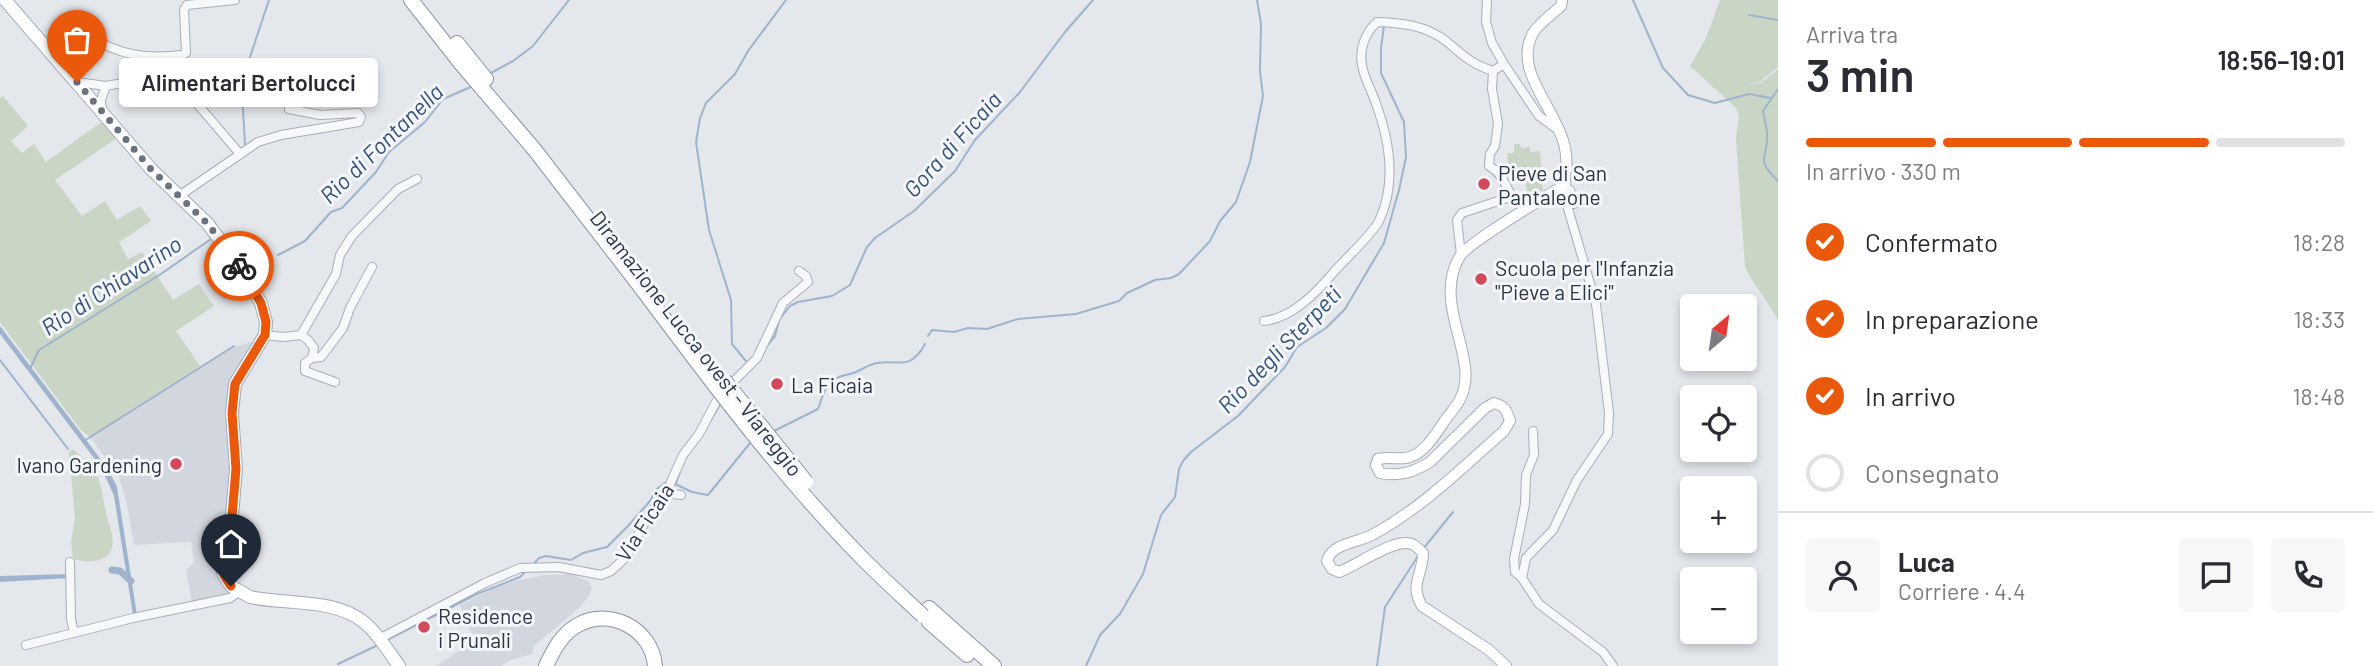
<!DOCTYPE html>
<html lang="it">
<head>
<meta charset="utf-8">
<style>
  :root { --surface:#fff; --page:#f7f7f7; --text:#2b2b33; --muted:#7c7c81; --line:#e1e1e2; --accent:#ea580c }
  body { margin:0; font-family:Barlow,sans-serif; background:var(--page); color:var(--text); height:100vh; display:flex; flex-direction:column; font-size:26px; white-space:nowrap }
  * { box-sizing:border-box; margin:0 }
  p { font-size:23px; color:var(--muted) }
  .icon { flex:none; width:38px; height:38px; fill:none; stroke:currentColor; stroke-width:2; stroke-linecap:round; stroke-linejoin:round }
  .map { position:relative; flex:1; overflow:hidden }
  .drawer { display:flex; flex-direction:column; background:var(--surface); width:595px }
  .drawer>* { flex:none }
  .needle { width:46px; rotate:29deg }
  .tools { position:absolute; left:1680px; top:294px; display:grid; gap:14px }
  .tools a { display:grid; place-items:center; width:77px; height:77px; border-radius:7px; background:var(--surface); box-shadow:0 4px 10px #0003; font-size:35px }
  .pin { position:absolute; display:grid; place-items:center; width:60px; height:60px; color:#fff; margin:-72px -30px; border-radius:50% 50% 50% 0; rotate:-45deg; box-shadow:0 0 7px #0007 }
  .pin .icon { rotate:45deg }
  .courier { position:absolute; display:grid; place-items:center; width:70px; height:70px; margin:-35px; border:5px solid #ea580c; border-radius:50%; background:#fff; color:#222; box-shadow:0 2px 9px #0007 }
  .bubble { position:absolute; height:49px; border-radius:7px; background:var(--surface); box-shadow:0 4px 10px #0003; font-size:23px; font-weight:600; line-height:49px; text-align:center }
  .head em { font-style:normal; font-weight:600 }
  .head div { display:flex; flex-direction:column-reverse }
  .head { display:flex; align-items:center; justify-content:space-between; height:119px; padding:0 28px }
  h1 { font-size:46px; font-weight:600; line-height:52px }
  .bar { display:grid; grid-template-columns:repeat(4,1fr); gap:10px 7px; align-content:center; height:84px; padding:0 28px }
  .bar i { height:9px; border-radius:5px; background:var(--line) }
  .bar .current { background:var(--accent) }
  .bar p { grid-column:span 4 }
  .line { display:flex; align-items:center; gap:18px; padding:0 28px; border-top:2px solid var(--line) }
  .line div { flex:1 }
  .round { display:grid; place-items:center; flex:none; width:74px; height:74px; border-radius:7px; background:var(--page) }
  ol { padding:0 28px; list-style:none }
  li { display:flex; align-items:center; gap:21px; height:77px }
  li p { margin-inline-start:auto }
  li .icon { padding:7px; border-radius:50%; background:var(--accent); color:#fff; stroke-width:4 }
  li:last-child { color:var(--muted) }
  li i { width:38px; height:38px; border:4px solid var(--line); border-radius:50% }
  main { display:flex; flex:1; min-height:0 }
  .map>svg:first-child { display:block }
</style>
</head>
<body>
<main>
<div class="map">
<svg width="1778" height="666" viewBox="0 0 1778 666">
  <rect width="100%" height="100%" fill="#e4e7ec"/>
  <!-- built -->
  <g fill="#d2d6de">
    <path d="M258,340L244,363L230,438L228,590L231,594L192,602L186,571L194,562L191,542L134,545L127,504L119,477L91,438L138,405L200,366L232,348Z"/>
    <path d="M570,574L588,581L592,588L589,596L579,608L534,646L532,654L511,660L501,666H436L475,641L460,605L496,587L515,581L545,575Z"/>
  </g>
  <!-- green -->
  <g fill="#c9d6c5">
    <path d="M1720,0H1778V67L1760,82L1748,84L1761,83L1778,69V321C1769,301 1754,287 1745,267L1736,139L1739,115L1736,108L1690,66L1706,38Z"/>
    <path d="M138,58H164V72L136,77Z"/>
    <path d="M3,96L28,126L11,141L22,153L34,144L46,162L103,121L117,138L55,180L82,216L105,201L117,220L140,206L151,221L119,242L128,259L142,252L173,300L199,284L214,306L176,331L200,366L138,405L91,438L80,429L0,322V98Z"/>
    <path d="M1514,144H1520L1521,148L1530,147V152L1540,151L1543,193L1527,194L1526,181H1517L1516,176H1509L1507,153H1514Z"/>
    <path d="M72,449C79,453 94,469 97,476C101,482 104,505 106,513C110,529 122,553 99,560C90,562 81,562 73,559L71,542L75,518L69,452Z"/>
  </g>
  <!-- water -->
  <g fill="#9fb4cc">
    <path d="M0,326L108,469L117,487L137,615H133L114,496L107,480L94,458L0,334Z"/>
    <path d="M69,574V578L0,582V576Z"/>
  </g>
  <g fill="none" stroke-linecap="round" stroke-linejoin="round">
    <!-- stream -->
    <g stroke="#9fb4cc" stroke-width="2">
      <path d="M1633,0L1663,68L1688,95L1715,103L1749,94L1770,98"/>
      <path d="M1749,15L1778,20"/>
      <path d="M489,74L513,61L533,46L569,0"/>
      <path d="M1778,89L1763,111C1764,119 1767,126 1767,134C1769,160 1753,157 1778,181"/>
      <path d="M245,145L242,92L244,75L269,0"/>
      <path d="M278,255L305,241L331,212L342,208L376,172L389,152L425,122L443,99L473,86"/>
      <path d="M928,336L932,330L954,332L968,328L987,329L1018,319L1076,314L1119,301L1127,293L1155,280L1171,278L1179,274L1210,241L1220,221L1236,202L1250,162L1263,96L1260,71L1261,24L1257,0"/>
      <path d="M766,347L775,336L779,320L790,306L798,302L832,296L850,285L867,247L875,238L914,211L955,171L975,140L1020,92L1065,32L1093,0"/>
      <path d="M0,360L68,449"/>
      <path d="M746,361L732,344L731,300L709,230L696,142L700,118L706,103L735,74L748,51L786,0"/>
      <path d="M30,369L39,350L161,274L211,239"/>
      <path d="M706,428L721,403"/>
      <path d="M774,431L818,409C821,401 823,391 829,384C836,376 843,376 853,373C860,371 866,366 873,364C895,357 909,374 925,344"/>
      <path d="M84,441L234,346"/>
      <path d="M676,483L680,472"/>
      <path d="M675,484L692,492L708,495L750,443"/>
      <path d="M1423,549L1453,512"/>
      <path d="M533,565L539,558L546,556L571,560L583,553L607,547L628,526L650,501L657,489L666,482"/>
      <path d="M387,640L477,594L520,577L526,571"/>
      <path d="M338,664L376,646"/>
      <path d="M1086,666L1100,635L1120,614L1143,574L1161,515L1175,497L1179,469L1183,461L1191,452L1238,416L1285,367L1297,347L1326,328L1345,309L1384,243L1399,190L1406,157L1404,122L1381,73V48L1384,26"/>
      <path d="M1377,666L1385,607L1418,556"/>
    </g>
    <!-- canal -->
    <path stroke="#9fb4cc" stroke-width="7" d="M112,570L120,571L131,581"/>
    <!-- street casing -->
    <g stroke="#a9aeb7" stroke-width="10">
      <g id="street">
        <path d="M1487,0L1486,22L1492,43L1504,64L1539,116L1561,132"/>
        <path d="M85,40L91,36C118,56 149,59 182,55L186,53L184,10L187,5L235,0"/>
        <path d="M167,57V75L206,63"/>
        <path d="M1504,64L1493,71L1492,89L1498,124L1495,146L1490,154L1489,166C1500,172 1504,181 1510,193L1507,198"/>
        <path d="M77,82L106,86L167,75L176,79L240,154"/>
        <path d="M102,112L101,100L106,86"/>
        <path d="M1566,177L1567,205L1596,304L1609,413L1608,434L1577,480L1553,530L1526,558L1522,578L1539,604L1603,652L1613,666"/>
        <path d="M1570,190L1574,204"/>
        <path d="M179,196L258,142L281,135L359,122L361,117L358,113L320,115L289,109L290,94L309,78"/>
        <path d="M1461,255L1457,220L1462,213L1507,198L1538,203"/>
        <path d="M1264,321C1292,318 1316,293 1333,273C1346,258 1371,236 1379,221C1397,183 1389,138 1375,101C1371,89 1364,78 1362,65C1359,49 1365,33 1377,22C1402,23 1425,25 1446,41C1463,55 1471,64 1493,71"/>
        <path d="M265,335L283,337L301,335L336,274L340,255L352,236L398,189L417,179"/>
        <path d="M301,335L308,340L314,348L312,358L305,363V371L335,382"/>
        <path d="M312,358L321,357L343,328L350,308L372,267"/>
        <path d="M734,381L757,358L783,303L808,282L806,276L799,271"/>
        <path d="M666,493L681,495"/>
        <path d="M70,562L71,619L74,633"/>
        <path d="M1522,578L1515,572L1514,559L1525,504L1526,475L1534,455L1533,431"/>
        <path d="M379,639L485,583L520,568L559,567L601,575L611,571L625,558L650,513L666,493L683,455L699,434L716,402"/>
        <path d="M26,645L133,618L230,598L239,592"/>
      </g>
    </g>
    <!-- secondary casing -->
    <g stroke="#a9aeb7" stroke-width="12">
      <path id="secondary" d="M1506,666L1489,650L1422,606C1409,584 1423,575 1423,553C1422,552 1415,545 1414,545C1398,535 1356,566 1339,572L1332,569L1327,561C1332,543 1357,543 1372,535C1422,508 1461,469 1504,431L1510,421C1507,411 1505,406 1494,403L1485,408L1430,462C1414,472 1399,477 1380,473L1376,465L1378,459C1388,457 1396,459 1405,458C1424,456 1436,433 1446,419C1451,412 1458,405 1461,397C1480,357 1431,304 1460,256C1469,242 1543,199 1561,187C1588,127 1506,83 1533,33C1539,23 1552,14 1561,6L1562,0"/>
    </g>
    <!-- primary casing -->
    <g stroke="#a3abb8" stroke-width="14">
      <path id="primary" d="M5,0L151,169L208,224L239,266L261,303L266,322L265,335L235,384L232,413L236,469L232,516L222,568L224,575L231,586L250,597C287,605 336,598 365,623C379,635 389,652 399,666"/>
    </g>
    <!-- highway casing -->
    <g stroke="#8b94a3" stroke-width="16">
      <g id="highway">
        <path d="M411,0L462,65L534,149L639,285"/>
        <path d="M457,43L486,79"/>
        <path d="M929,608L994,666"/>
        <path d="M929,622L967,655"/>
        <path d="M546,666C553,651 561,635 576,626C608,606 652,628 655,666"/>
      </g>
    </g>
    <!-- street -->
    <use href="#street" stroke="#f7f8fa" stroke-width="8"/>
    <!-- secondary -->
    <use href="#secondary" stroke="#fff" stroke-width="10"/>
    <!-- primary -->
    <use href="#primary" stroke="#fff" stroke-width="12"/>
    <!-- highway -->
    <use href="#highway" stroke="#fff" stroke-width="14"/>
    <!-- highway-bridge casing -->
    <g stroke="#8b94a3" stroke-width="16" stroke-linecap="butt">
      <g id="highway-bridge">
        <path d="M639,285C710,380 782,477 865,561C884,580 904,598 923,616"/>
        <path d="M724,380L806,482"/>
      </g>
    </g>
    <!-- highway-bridge -->
    <use href="#highway-bridge" stroke="#fff" stroke-width="14"/>
  </g>
  <g fill="none" stroke-linecap="round" stroke-linejoin="round">
    <!-- done -->
    <path stroke="#6c737f" stroke-width="7" stroke-dasharray="0 12.6" d="M77,82L151,169L208,224L239,266"/>
    <!-- route -->
    <path stroke="#ea580c" stroke-width="9" d="M231,586L224,575L222,568L232,516L236,469L232,413L235,384L265,335L266,322L261,303L239,266"/>
  </g>
  <!-- markers -->
  <g fill="#d1495b" stroke="#f4f6f9" stroke-width="2.5">
    <circle cx="1484" cy="184" r="7"/>
    <circle cx="1481" cy="279" r="7"/>
    <circle cx="777" cy="384" r="7"/>
    <circle cx="176" cy="464" r="7"/>
    <circle cx="424" cy="627" r="7"/>
  </g>
  <g text-anchor="middle" dominant-baseline="central" stroke-width="6" stroke-linejoin="round" paint-order="stroke">
    <!-- poi labels -->
    <g font-size="21" fill="#2b3445" stroke="#f4f6f9" text-anchor="start">
      <text x="1498" y="172">Pieve di San<tspan x="1498" dy="24">Pantaleone</tspan></text>
      <text x="1495" y="267">Scuola per l'Infanzia<tspan x="1495" dy="24">"Pieve a Elici"</tspan></text>
      <text x="791" y="384">La Ficaia</text>
      <text x="162" y="464" text-anchor="end">Ivano Gardening</text>
      <text x="438" y="615">Residence<tspan x="438" dy="24">i Prunali</tspan></text>
    </g>
    <!-- street labels -->
    <g font-size="21" fill="#2b3445" stroke="#f4f6f9">
      <text transform="translate(697 343) rotate(52)">Diramazione Lucca ovest - Viareggio</text>
      <text transform="translate(644 522) rotate(-57)">Via Ficaia</text>
    </g>
    <!-- water labels -->
    <g font-size="23" font-style="italic" fill="#34527a" stroke="#f4f6f9">
      <text transform="translate(381 143) rotate(-44)">Rio di Fontanella</text>
      <text transform="translate(952 144) rotate(-48)">Gora di Ficaia</text>
      <text transform="translate(111 285) rotate(-33)">Rio di Chiavarino</text>
      <text transform="translate(1279 349) rotate(-46)">Rio degli Sterpeti</text>
    </g>
  </g>
</svg>
<div class="tools">
<a><svg class="needle" viewBox="-14 -14 28 28"><path d="M0-13l5 13h-10z" fill="#e53935"/><path d="M0 13l5-13h-10z" fill="#7c7c81"/></svg></a>
<a><svg class="icon" aria-label="locate" viewBox="0 0 24 24"><circle cx="12" cy="12" r="6"/><path d="M12 2v4M12 18v4M2 12h4M18 12h4"/></svg></a>
<a>+</a>
<a>−</a>
</div>
<div class="pin" style="left:77px;top:82px;background:#ea580c"><svg class="icon" aria-label="bag" viewBox="0 0 24 24"><path d="M5 8h14l-1 12H6zM9 8a3 3 0 0 1 6 0"/></svg></div>
<div class="pin" style="left:231px;top:586px;background:#1f2937"><svg class="icon" aria-label="home" viewBox="0 0 24 24"><path d="M3 11l9-7 9 7M6 9v11h12V9"/></svg></div>
<div class="courier" style="left:239px;top:266px"><svg class="icon" aria-label="bike" viewBox="0 0 24 24"><circle cx="6" cy="16" r="4"/><circle cx="18" cy="16" r="4"/><path d="M6 16l4-8h5l3 8M10 8l3 8H6M13 5h3"/></svg></div>
<div class="bubble" style="left:119px;top:58px;width:259px">Alimentari Bertolucci</div>
</div>
<section class="drawer">
<div class="head"><div><h1>3 min</h1><p>Arriva tra</p></div><em>18:56–19:01</em></div>
<div class="bar"><i class="current"></i><i class="current"></i><i class="current"></i><i></i><p>In arrivo · 330 m</p></div>
<ol>
<li><svg class="icon" aria-label="check" viewBox="0 0 24 24"><path d="M5 12l5 5 9-10"/></svg>Confermato<p>18:28</p></li>
<li><svg class="icon" aria-label="check" viewBox="0 0 24 24"><path d="M5 12l5 5 9-10"/></svg>In preparazione<p>18:33</p></li>
<li><svg class="icon" aria-label="check" viewBox="0 0 24 24"><path d="M5 12l5 5 9-10"/></svg>In arrivo<p>18:48</p></li>
<li><i></i>Consegnato</li>
</ol>
<div class="line" style="height:126px"><a class="round"><svg class="icon" aria-label="person" viewBox="0 0 24 24"><circle cx="12" cy="8" r="4"/><path d="M4 21q1-7 8-7t8 7"/></svg></a><div><b>Luca</b><p>Corriere · 4.4</p></div><a class="round"><svg class="icon" aria-label="chat" viewBox="0 0 24 24"><path d="M4 5h16v11H9l-5 4z"/></svg></a><a class="round"><svg class="icon" aria-label="phone" viewBox="0 0 24 24"><path d="M5 4h4l2 5-3 2q2 4 5 5l2-3 5 2v4C11 20 4 13 5 4z"/></svg></a></div>
</section>
</main>
</body>
</html>
